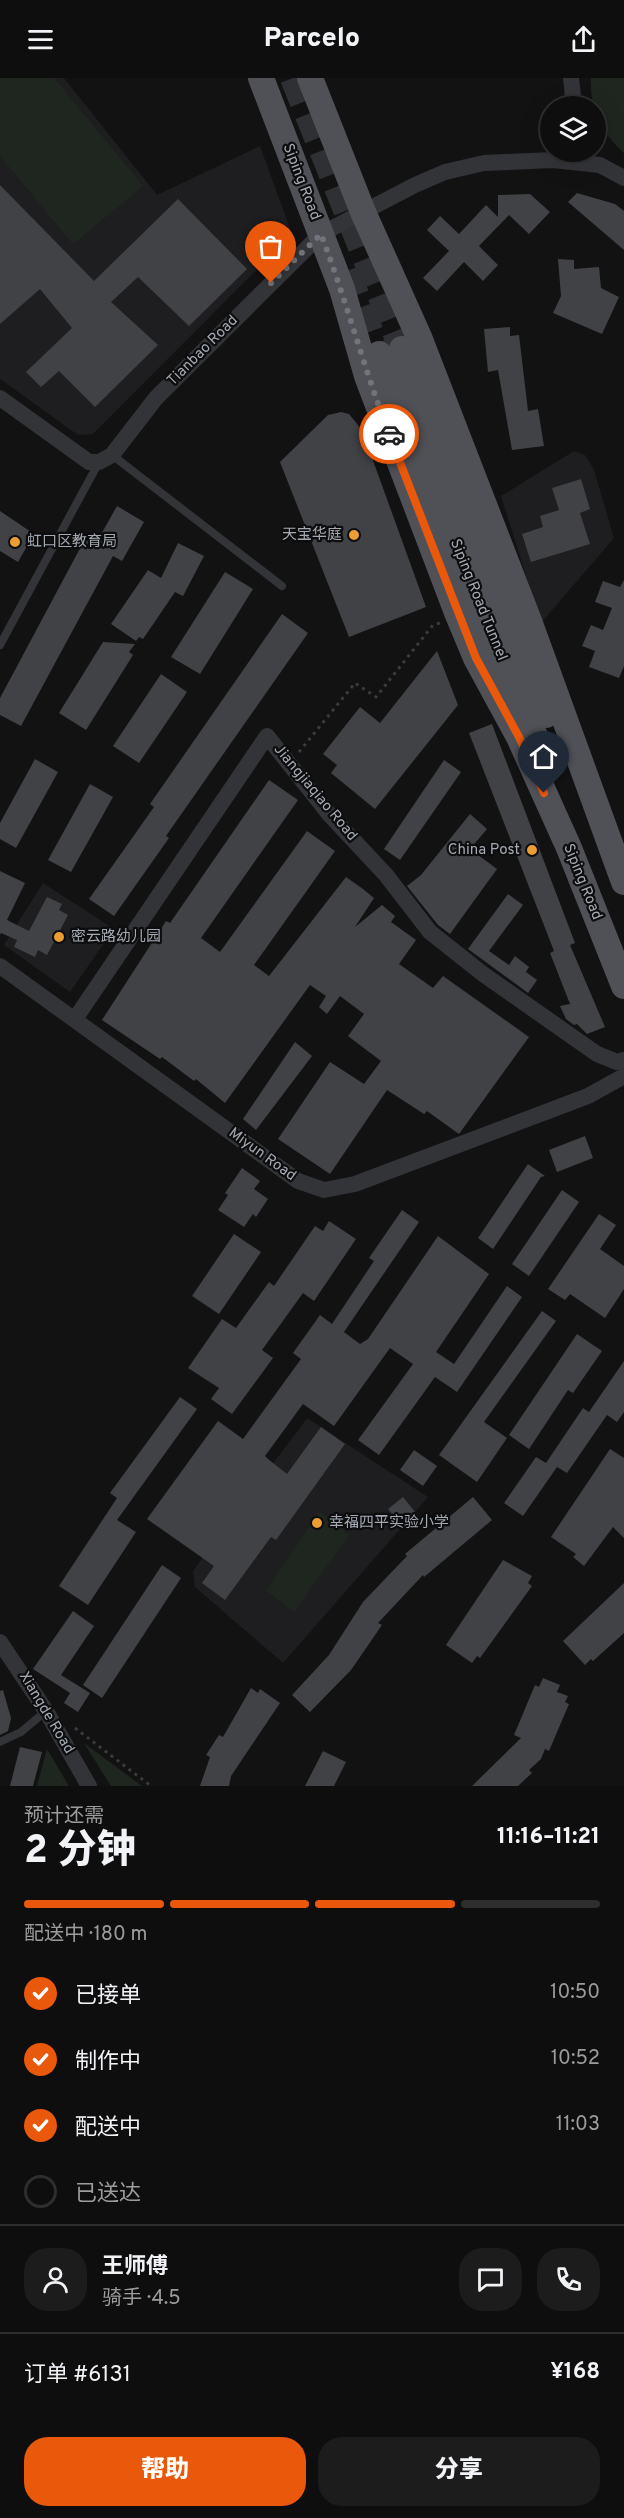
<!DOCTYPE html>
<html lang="zh">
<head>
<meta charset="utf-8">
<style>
  :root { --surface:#0e0e0e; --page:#1c1c1c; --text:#f1f3f6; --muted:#9b9c9e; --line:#2e2e2e; --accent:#ea580c }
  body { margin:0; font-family:Overpass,"Noto Sans SC",sans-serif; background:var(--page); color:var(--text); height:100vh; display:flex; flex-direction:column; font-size:22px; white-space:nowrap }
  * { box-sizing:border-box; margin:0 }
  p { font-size:20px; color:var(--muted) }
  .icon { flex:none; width:33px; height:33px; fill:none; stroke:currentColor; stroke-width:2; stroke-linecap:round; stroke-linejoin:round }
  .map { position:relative; height:1708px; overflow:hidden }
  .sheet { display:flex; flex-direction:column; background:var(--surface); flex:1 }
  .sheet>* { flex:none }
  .buttons { position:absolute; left:540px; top:18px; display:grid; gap:12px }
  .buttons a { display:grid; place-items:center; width:66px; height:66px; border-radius:50%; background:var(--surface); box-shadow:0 6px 24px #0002,0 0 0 2px var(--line); font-size:30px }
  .pin { position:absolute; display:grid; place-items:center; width:51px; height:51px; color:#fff; margin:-62px -26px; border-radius:50% 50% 50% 0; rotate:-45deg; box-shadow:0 0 6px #0007 }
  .pin .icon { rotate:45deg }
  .courier { position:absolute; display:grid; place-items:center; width:60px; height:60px; margin:-30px; border:4px solid #ea580c; border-radius:50%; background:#fff; color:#222; box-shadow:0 2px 8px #0007 }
  .head em { font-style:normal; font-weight:800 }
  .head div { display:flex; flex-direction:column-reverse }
  .head { display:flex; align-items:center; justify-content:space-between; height:102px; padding:0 24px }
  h1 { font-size:39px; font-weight:800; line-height:45px }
  .bar { display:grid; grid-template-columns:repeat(4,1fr); gap:9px 6px; align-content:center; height:72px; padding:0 24px }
  .bar i { height:8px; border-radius:4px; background:var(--line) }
  .bar .active { background:var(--accent) }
  .bar p { grid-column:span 4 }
  .line { display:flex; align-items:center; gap:15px; padding:0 24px; border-top:2px solid var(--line) }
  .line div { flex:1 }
  .round { display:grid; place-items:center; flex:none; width:63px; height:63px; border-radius:24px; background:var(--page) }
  ol { padding:0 24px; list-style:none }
  li { display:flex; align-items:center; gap:18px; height:66px }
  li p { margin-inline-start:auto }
  li .icon { padding:6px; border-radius:50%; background:var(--accent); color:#fff; stroke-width:4 }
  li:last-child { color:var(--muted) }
  li i { width:33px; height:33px; border:3px solid var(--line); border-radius:50% }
  .cta { display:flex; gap:12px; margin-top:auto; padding:12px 24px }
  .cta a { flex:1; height:69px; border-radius:24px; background:var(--accent); color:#fff; font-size:24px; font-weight:800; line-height:69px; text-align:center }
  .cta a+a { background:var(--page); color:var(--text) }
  header { display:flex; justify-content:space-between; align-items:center; height:78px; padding:0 24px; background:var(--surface); font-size:27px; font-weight:800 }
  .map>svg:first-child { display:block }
</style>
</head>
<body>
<header><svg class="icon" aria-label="menu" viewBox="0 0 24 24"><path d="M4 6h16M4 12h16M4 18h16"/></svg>Parcelo<svg class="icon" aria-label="share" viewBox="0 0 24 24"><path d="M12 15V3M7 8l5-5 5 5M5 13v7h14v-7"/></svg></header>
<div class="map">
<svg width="624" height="1708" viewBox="0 0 624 1708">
  <rect width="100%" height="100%" fill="#121213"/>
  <!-- built -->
  <g fill="#1e1e20">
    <path d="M0,0H64L157,117L260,68L292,156L93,356L78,357L0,301Z"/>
    <path d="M574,373L585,377L594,392L614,460L541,545L501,418Z"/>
    <path d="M43,805L114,851L70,914L4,867Z"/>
    <path d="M307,1340L428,1419L283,1585L195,1509L193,1493Z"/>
  </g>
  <!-- green -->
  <g fill="#1e261f">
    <path d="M0,0H54L143,108L73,166L0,78Z"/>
    <path d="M591,0H624V75C602,56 589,29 591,0Z"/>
    <path d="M320,1434L349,1457L294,1534L266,1512Z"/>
    <path d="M84,1665L142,1708H111Z"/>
    <path d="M47,1671L69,1708H37Z"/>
  </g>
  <!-- building -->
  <g fill="#414246">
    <path d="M0,107L94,203L178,121L247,191L189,248L138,199L111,224L158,267L95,329L59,293L41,309L26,294L72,250L40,211L0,246Z"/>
    <path d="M577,115L615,126L624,133V172L568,124Z"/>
    <path d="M530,116L550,134L529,156L509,137L479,168L498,187L483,203L464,184L437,213L423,200L449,173L427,152L440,138L459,156L486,127L498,139V117Z"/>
    <path d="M558,181L574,182V191L599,189L601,210L619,219L602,256L553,235L561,218Z"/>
    <path d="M510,249V258L519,257L528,333L538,331L544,368L512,372L498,292L488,294L484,251Z"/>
    <path d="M341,334L349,336L362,352L426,529L349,559L280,384L328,337Z"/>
    <path d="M581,401L590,431L580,435L590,466L531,484L522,456L543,449L540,438L559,432L552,410Z"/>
    <path d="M117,428L144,444L122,483L113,478L21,648L0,637V620L85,461L95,467Z"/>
    <path d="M0,433L34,456L18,484L0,473Z"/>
    <path d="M178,465L204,478L183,518L175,514L143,561L139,559L136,563L111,546L148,492L161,500Z"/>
    <path d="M225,494L253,511L200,596L171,579Z"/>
    <path d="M624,502V588L619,600L589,589L595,573L582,568L591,547L603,552L612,530L595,524L603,503L620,509Z"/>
    <path d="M282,536L308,555L166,758L169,760L114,838L89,821L154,729L150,726Z"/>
    <path d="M103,564L135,566L129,574L133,577L86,652L59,635Z"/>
    <path d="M437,573L458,627L375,731L331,695L337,687L323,676L360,629L380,645Z"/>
    <path d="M161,596L187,614L139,685L113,668Z"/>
    <path d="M492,646L575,865L570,867L605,949L587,956L577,946L574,947L566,941L560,928L570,926L550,875L554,873L469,655Z"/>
    <path d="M35,681L58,694L16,770L0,761V745Z"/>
    <path d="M444,682L461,694L400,782L384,771Z"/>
    <path d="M269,702L298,722L201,860L220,874L307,753L335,773L254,887L269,898L346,799L363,811L374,820L355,849L382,827L395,838L391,844L416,862L399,886L433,910L443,898L529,959L459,1056L427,1033L424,1036L387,1012L330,1096L278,1061L330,984L364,1006L381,983L348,958L364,936L340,918L327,936L319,929L326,918L310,907L225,1025L196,1001L194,1003L162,979L160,981L102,942L166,843L170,845Z"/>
    <path d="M90,706L113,719L71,794L48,782Z"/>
    <path d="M470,736L487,751L470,771L497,791L450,856L438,847L407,808L421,797Z"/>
    <path d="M0,793L25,805L7,842L29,853L47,819L62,826L59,832L68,837L47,877L38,872L35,879L14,869L17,862L1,855L0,857Z"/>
    <path d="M508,816L523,827L489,873L509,887L515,878L529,889L526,894L537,902L528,915L468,871Z"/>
    <path d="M295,964L312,978L256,1052L243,1041Z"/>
    <path d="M585,1058L593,1080L557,1094L549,1072Z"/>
    <path d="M528,1086L545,1098L541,1099L493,1171L478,1160Z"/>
    <path d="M242,1090L260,1103L254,1111L268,1121L256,1139L253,1136L244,1149L218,1132L228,1117L225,1115Z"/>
    <path d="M562,1112L579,1124L529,1198L512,1186Z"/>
    <path d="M402,1132L419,1144L344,1254L360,1266L368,1261L438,1158L489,1196L436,1274L454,1286L507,1208L522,1219L457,1314L435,1299L379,1377L358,1362L413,1286L390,1270L334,1348L303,1326L265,1378L268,1381L287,1396L321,1349L345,1366L276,1462L271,1459L225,1522L202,1505L214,1488L147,1441L218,1343L243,1361L301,1281L293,1275L320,1237L332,1246L374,1183L369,1180Z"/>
    <path d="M599,1136L616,1147L600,1171L624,1188V1211L605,1240L570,1216L565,1222L548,1211Z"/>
    <path d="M329,1143L356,1161L314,1223L303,1215L262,1272L273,1280L232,1336L211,1321L219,1310L188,1290L222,1241L236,1250L269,1204L274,1208L315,1148L323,1153Z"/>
    <path d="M234,1156L261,1174L219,1236L192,1218Z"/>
    <path d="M542,1233L556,1243L484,1344L507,1360L477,1404L439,1377Z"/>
    <path d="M577,1256L602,1273L573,1315L568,1312L529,1371L509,1357Z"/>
    <path d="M624,1283V1334L617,1344L607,1337L567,1395L557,1389L523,1438L504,1425L536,1379L546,1385L583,1330L589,1334Z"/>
    <path d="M180,1319L197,1331L117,1442L136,1454L88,1527L59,1508L117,1420L110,1415Z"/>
    <path d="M610,1371L624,1380V1460L613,1449L584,1488L573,1479L576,1476L551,1459Z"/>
    <path d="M414,1372L437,1388L423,1408L400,1392Z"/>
    <path d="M403,1419L415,1434L400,1446L388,1431Z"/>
    <path d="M473,1419L492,1442L424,1499L423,1497L378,1545L382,1547L351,1592L310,1634L292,1617L329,1577L363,1524L407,1478L405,1476Z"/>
    <path d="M503,1482L532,1498L528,1505L532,1508L480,1580L477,1578L472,1585L446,1567Z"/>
    <path d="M162,1487L181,1500L102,1620L83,1607Z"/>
    <path d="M624,1505V1555L593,1583L591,1581L585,1587L563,1563Z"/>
    <path d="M73,1533L94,1548L61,1597L90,1615L78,1634L64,1625L70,1615L33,1591Z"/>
    <path d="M543,1600L560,1607L557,1614L568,1618L565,1624L569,1626L549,1673L545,1671L541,1681L529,1692L532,1695L518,1708H472L521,1660L514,1657L535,1607L539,1609Z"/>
    <path d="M251,1610L258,1615L260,1611L280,1625L231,1698L229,1708H200L210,1679L206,1677L219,1657L223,1659Z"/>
    <path d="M3,1612L11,1640L8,1653L0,1657V1613Z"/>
    <path d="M20,1669L42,1674L33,1708H10Z"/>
    <path d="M323,1673L346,1684L334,1708H305Z"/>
  </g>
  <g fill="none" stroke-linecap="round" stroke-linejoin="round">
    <!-- primary-tunnel -->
    <g stroke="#2f3033" stroke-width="26" stroke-dasharray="26 13" stroke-linecap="butt">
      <path d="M293,0L402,271"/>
      <path d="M347,193L379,276"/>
    </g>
    <!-- path -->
    <g stroke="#393b3f" stroke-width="3" stroke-dasharray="3 4.5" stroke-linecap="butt">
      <path d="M299,674L355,605L376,619L433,547L440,545"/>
      <path d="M75,1650L151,1708"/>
    </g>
    <!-- service -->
    <g stroke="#333438" stroke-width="8">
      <path d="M112,377L282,508"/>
      <path d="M0,567L99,384"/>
      <path d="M0,1664L21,1654L46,1633"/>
    </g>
    <!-- minor -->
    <g stroke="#333438" stroke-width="16">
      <path d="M571,0L574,28"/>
      <path d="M0,320L89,384H99L112,377L156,320L321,156L415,107L445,94L484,85L553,82L600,87L624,100"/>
      <path d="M0,888L298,1103L324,1112L355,1106L588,1018L624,998"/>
      <path d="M75,941L267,658L329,736L386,797L430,854L483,896L597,976L617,984L624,982"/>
      <path d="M0,1564L46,1633L89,1708"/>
    </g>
    <!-- primary -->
    <g stroke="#4f5157" stroke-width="26">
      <path d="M261,0L342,211L367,298L458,537L476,580L519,659L569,770L624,908"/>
      <path d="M310,0L363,134L419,259L529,543L624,804"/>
      <path d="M402,271L479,473L546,637"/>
      <path d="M379,276L511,604L539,667"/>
    </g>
  </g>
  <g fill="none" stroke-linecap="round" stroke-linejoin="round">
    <!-- done -->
    <path stroke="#71757b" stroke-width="6" stroke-dasharray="0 10.8" d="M271,205L321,156C346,222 364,290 389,356"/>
    <!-- route -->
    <path stroke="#ea580c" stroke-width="8" d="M389,356L476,580L519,659L544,715"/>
  </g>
  <!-- markers -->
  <g fill="#ea9e33" stroke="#0d0d0e" stroke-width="2">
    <circle cx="354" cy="457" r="6"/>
    <circle cx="15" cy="464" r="6"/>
    <circle cx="532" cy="772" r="6"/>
    <circle cx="59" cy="859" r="6"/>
    <circle cx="317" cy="1445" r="6"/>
  </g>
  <g text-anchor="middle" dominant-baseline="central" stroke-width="4.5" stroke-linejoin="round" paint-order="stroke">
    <!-- street labels -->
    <g font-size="15" fill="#a4aab3" stroke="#0d0d0e">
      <text transform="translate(301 104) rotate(69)">Siping Road</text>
      <text transform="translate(203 273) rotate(-45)">Tianbao Road</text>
      <text transform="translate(478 522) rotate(68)">Siping Road Tunnel</text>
      <text transform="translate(315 715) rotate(50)">Jiangjiaqiao Road</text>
      <text transform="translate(582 804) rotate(68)">Siping Road</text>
      <text transform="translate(262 1077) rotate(36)">Miyun Road</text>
      <text transform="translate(46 1635) rotate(59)">Xiangde Road</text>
    </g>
    <!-- poi labels -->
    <g font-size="15" fill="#a4aab3" stroke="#0d0d0e" text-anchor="start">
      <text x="342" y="457" text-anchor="end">天宝华庭</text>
      <text x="27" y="464">虹口区教育局</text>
      <text x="520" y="772" text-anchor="end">China Post</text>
      <text x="71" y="859">密云路幼儿园</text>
      <text x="329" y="1445">幸福四平实验小学</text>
    </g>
  </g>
</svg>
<div class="buttons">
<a><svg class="icon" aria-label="layers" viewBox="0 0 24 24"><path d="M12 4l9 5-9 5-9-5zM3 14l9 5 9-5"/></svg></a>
</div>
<div class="pin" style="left:271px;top:205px;background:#ea580c"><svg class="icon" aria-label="bag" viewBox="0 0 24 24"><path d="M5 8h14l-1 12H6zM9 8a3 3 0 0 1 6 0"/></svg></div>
<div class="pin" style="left:544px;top:715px;background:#1f2937"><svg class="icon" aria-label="home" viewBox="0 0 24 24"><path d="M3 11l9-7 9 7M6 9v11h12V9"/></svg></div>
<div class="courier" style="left:389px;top:356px"><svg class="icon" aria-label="car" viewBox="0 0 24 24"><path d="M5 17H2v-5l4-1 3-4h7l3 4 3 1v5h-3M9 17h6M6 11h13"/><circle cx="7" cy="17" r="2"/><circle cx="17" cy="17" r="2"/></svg></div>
</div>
<section class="sheet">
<div class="head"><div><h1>2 分钟</h1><p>预计还需</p></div><em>11:16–11:21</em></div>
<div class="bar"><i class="active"></i><i class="active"></i><i class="active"></i><i></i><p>配送中 · 180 m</p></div>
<ol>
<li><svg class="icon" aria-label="check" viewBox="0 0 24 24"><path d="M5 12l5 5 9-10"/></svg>已接单<p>10:50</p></li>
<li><svg class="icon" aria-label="check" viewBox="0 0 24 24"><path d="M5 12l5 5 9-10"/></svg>制作中<p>10:52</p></li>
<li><svg class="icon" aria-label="check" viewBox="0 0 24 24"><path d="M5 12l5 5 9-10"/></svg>配送中<p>11:03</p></li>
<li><i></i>已送达</li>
</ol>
<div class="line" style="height:108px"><a class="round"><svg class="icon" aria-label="person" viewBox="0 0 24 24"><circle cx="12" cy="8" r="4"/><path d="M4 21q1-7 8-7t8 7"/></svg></a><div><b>王师傅</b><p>骑手 · 4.5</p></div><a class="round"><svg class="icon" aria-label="chat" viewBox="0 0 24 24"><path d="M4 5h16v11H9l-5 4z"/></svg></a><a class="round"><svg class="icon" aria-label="phone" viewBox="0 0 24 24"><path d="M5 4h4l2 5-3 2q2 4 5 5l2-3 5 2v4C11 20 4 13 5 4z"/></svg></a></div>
<div class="line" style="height:78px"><div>订单 #6131</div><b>¥168</b></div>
<div class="cta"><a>帮助</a><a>分享</a></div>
</section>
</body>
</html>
